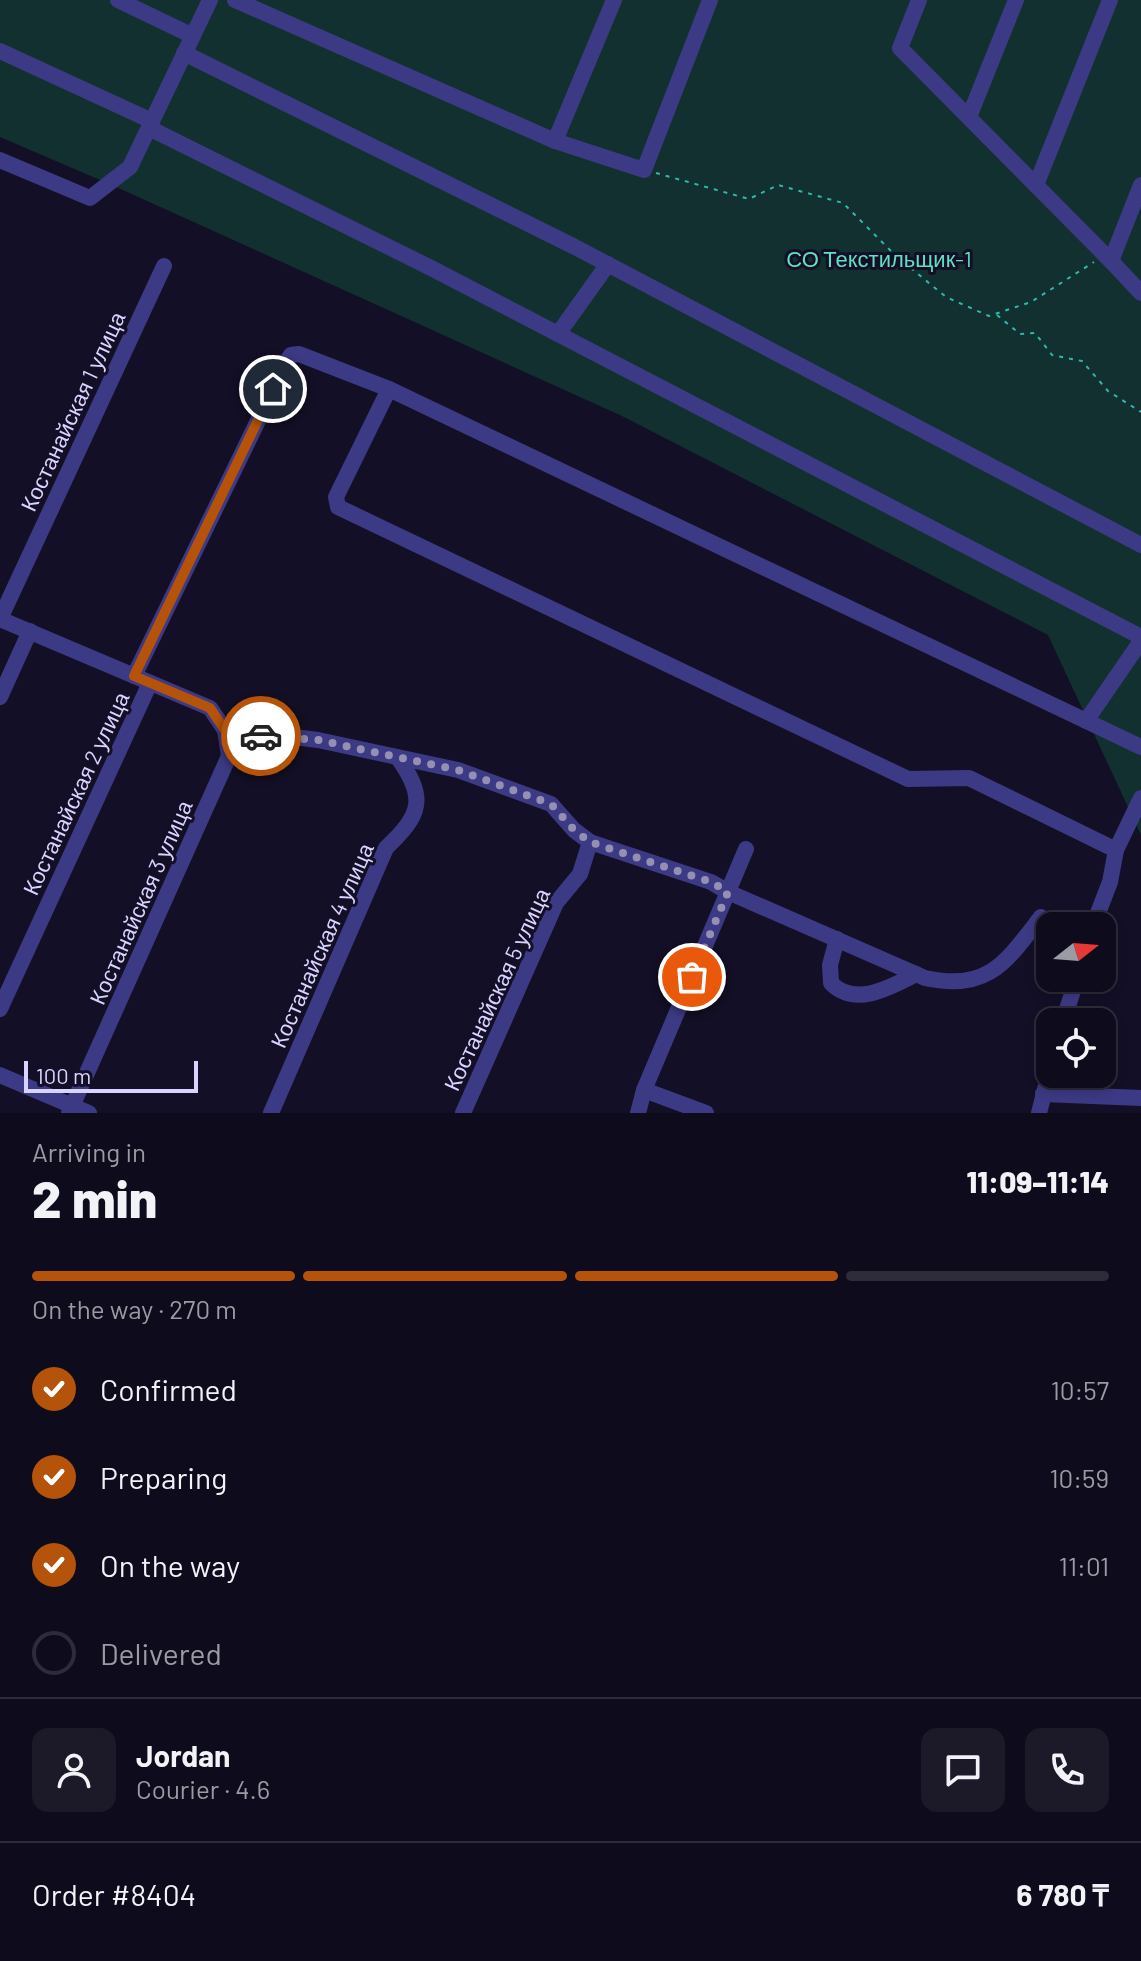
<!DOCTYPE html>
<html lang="en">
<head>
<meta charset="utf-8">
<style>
  :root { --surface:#0e0b1c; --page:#1c1929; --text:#f1f3f6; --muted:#9b9ba3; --line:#2e2b3b; --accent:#b45309 }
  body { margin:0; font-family:Barlow,sans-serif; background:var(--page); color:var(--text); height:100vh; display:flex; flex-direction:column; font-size:30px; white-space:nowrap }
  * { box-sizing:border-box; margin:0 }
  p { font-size:26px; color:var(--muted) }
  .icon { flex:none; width:44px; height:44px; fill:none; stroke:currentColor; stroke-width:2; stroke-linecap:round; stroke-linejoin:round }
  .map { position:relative; height:1113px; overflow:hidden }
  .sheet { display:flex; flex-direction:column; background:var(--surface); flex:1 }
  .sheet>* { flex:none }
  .needle { width:52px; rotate:73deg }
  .controls { position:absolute; left:1036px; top:912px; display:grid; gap:16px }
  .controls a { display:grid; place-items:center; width:80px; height:80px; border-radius:16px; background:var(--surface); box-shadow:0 4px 12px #0003,0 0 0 2px var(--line); font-size:40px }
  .scale { position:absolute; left:24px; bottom:20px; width:174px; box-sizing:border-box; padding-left:8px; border:4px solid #d9d4ff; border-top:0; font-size:22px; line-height:28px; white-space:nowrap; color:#d9d4ff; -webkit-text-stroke:6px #130f26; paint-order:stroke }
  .pin { position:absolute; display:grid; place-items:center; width:68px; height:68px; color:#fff; margin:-34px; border:4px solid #fff; border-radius:50%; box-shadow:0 2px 8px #0007 }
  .courier { position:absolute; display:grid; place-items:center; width:80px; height:80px; margin:-40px; border:6px solid #b45309; border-radius:50%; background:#fff; color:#222; box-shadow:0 2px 10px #0007 }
  .head em { font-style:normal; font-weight:800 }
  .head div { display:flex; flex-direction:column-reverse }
  .head { display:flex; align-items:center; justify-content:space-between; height:136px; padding:0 32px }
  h1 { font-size:52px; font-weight:800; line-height:60px }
  .bar { display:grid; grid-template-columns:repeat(4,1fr); gap:12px 8px; align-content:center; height:96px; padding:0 32px }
  .bar i { height:10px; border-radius:6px; background:var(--line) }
  .bar .current { background:var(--accent) }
  .bar p { grid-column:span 4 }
  .line { display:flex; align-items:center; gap:20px; padding:0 32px; border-top:2px solid var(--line) }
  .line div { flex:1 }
  .round { display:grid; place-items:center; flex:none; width:84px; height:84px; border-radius:16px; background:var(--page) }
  ol { padding:0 32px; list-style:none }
  li { display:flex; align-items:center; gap:24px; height:88px }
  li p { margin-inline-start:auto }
  li .icon { padding:8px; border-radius:50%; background:var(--accent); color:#fff; stroke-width:4 }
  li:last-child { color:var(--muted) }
  li i { width:44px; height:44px; border:4px solid var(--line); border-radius:50% }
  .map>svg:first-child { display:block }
</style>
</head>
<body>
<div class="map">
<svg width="1141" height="1113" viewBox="0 0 1141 1113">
  <rect width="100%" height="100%" fill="#130f26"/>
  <!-- green -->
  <path fill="#12302f" d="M0,0H1141V835L1048,635L622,416L114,186L0,137Z"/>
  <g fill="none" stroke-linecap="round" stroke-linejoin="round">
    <!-- path -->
    <g stroke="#2fb8b0" stroke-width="2" stroke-dasharray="4 6" stroke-linecap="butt">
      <path d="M656,173L749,199L778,185L843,203L896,256L946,297L989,316L1031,302L1094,262"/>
      <path d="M997,315L1020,334L1035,333L1052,355L1082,361L1108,391L1141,412"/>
    </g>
    <!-- minor -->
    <g stroke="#3d3a85" stroke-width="16">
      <path d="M118,0L193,36"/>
      <path d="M235,0L555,141"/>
      <path d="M614,0L555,141L644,170L710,0"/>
      <path d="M919,0L900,48L1111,261L1141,185"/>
      <path d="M0,51L152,121"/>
      <path d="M184,53L575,247L1141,545"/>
      <path d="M969,117L1016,0"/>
      <path d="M149,128L431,268L1141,637"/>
      <path d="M0,160L90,198L130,167L210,0"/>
      <path d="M1036,185L1110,0"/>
      <path d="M1111,261L1141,293"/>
      <path d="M558,334L608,264"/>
      <path d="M389,389L336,497L338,507L908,779L969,778L1116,850"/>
      <path d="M0,619L210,708L225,730L229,756L69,1113"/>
      <path d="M0,619L164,266"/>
      <path d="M134,676L287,361L291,355L299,354L389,389L1141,747"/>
      <path d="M0,697L30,631"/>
      <path d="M1086,721L1141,641"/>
      <path d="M225,730L244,736L278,735L318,740L458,770L551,804L574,830L590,842L711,882L728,892L925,978C988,992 1006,962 1041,917"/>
      <path d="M1093,926L1110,882L1116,850L1141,798"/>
      <path d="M837,939L830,965L831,983C855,1008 891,987 916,974"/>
      <path d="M0,1009L150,683"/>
      <path d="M1063,1022L1077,978"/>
      <path d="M0,1075L89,1113"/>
      <path d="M644,1090L706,1113"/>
      <path d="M1043,1094L1141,1098"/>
      <path d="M271,1113L386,848C421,815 427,798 398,758"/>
      <path d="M463,1113L556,903L580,874L590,842"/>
      <path d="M638,1113L644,1090L746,849"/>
      <path d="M1039,1113L1050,1070"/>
    </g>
  </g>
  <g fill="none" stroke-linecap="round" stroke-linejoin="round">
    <!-- done -->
    <path stroke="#948fb3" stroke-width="8" stroke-dasharray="0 14.4" d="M261,736L318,740L458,770L551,804L574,830L590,842L711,882L728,892L692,977"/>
    <!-- route -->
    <path stroke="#b45309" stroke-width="10" d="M261,736H244L225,730L210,708L134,676L273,389"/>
  </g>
  <g text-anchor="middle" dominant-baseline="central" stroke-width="6" stroke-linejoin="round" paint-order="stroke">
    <!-- park labels -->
    <g font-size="22" fill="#5fe0c0" stroke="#130f26">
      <text x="879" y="258">СО Текстильщик-1</text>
    </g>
    <!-- street labels -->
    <g font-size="22" fill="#d9d4ff" stroke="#130f26">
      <text transform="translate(72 411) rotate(-65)">Костанайская 1 улица</text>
      <text transform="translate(75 793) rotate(-65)">Костанайская 2 улица</text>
      <text transform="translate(140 902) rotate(-66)">Костанайская 3 улица</text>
      <text transform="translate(321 945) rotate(-66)">Костанайская 4 улица</text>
      <text transform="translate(496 989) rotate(-65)">Костанайская 5 улица</text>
    </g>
  </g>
</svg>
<div class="controls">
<a><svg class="needle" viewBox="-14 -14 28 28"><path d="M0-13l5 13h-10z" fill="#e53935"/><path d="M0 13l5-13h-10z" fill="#9b9ba3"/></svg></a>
<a><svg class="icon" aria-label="locate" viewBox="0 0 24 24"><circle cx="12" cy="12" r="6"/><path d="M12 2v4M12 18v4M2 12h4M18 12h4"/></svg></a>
</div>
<div class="scale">100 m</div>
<div class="pin" style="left:692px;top:977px;background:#ea580c"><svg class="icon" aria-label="bag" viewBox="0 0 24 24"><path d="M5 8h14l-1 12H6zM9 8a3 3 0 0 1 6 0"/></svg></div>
<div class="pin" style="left:273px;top:389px;background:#1f2937"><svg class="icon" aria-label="home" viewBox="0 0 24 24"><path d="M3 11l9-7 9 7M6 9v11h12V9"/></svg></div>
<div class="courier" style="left:261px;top:736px"><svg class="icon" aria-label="car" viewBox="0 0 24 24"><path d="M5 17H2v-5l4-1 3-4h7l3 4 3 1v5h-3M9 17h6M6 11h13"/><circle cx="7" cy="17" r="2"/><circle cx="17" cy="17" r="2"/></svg></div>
</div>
<section class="sheet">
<div class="head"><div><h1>2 min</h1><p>Arriving in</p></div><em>11:09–11:14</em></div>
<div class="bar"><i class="current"></i><i class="current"></i><i class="current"></i><i></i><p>On the way · 270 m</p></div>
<ol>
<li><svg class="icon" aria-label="check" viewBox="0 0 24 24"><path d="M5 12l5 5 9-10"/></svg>Confirmed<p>10:57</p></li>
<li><svg class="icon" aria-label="check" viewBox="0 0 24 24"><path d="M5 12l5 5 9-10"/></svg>Preparing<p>10:59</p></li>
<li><svg class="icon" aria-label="check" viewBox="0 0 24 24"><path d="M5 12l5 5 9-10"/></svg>On the way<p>11:01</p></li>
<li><i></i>Delivered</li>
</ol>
<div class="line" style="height:144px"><a class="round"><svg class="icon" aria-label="person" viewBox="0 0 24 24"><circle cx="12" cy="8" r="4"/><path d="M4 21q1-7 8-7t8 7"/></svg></a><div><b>Jordan</b><p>Courier · 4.6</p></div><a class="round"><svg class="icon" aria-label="chat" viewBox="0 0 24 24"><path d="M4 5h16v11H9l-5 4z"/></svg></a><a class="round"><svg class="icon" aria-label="phone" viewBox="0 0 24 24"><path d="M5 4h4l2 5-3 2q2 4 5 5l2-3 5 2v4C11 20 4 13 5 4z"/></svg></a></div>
<div class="line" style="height:104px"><div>Order #8404</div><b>6 780 ₸</b></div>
</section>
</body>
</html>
